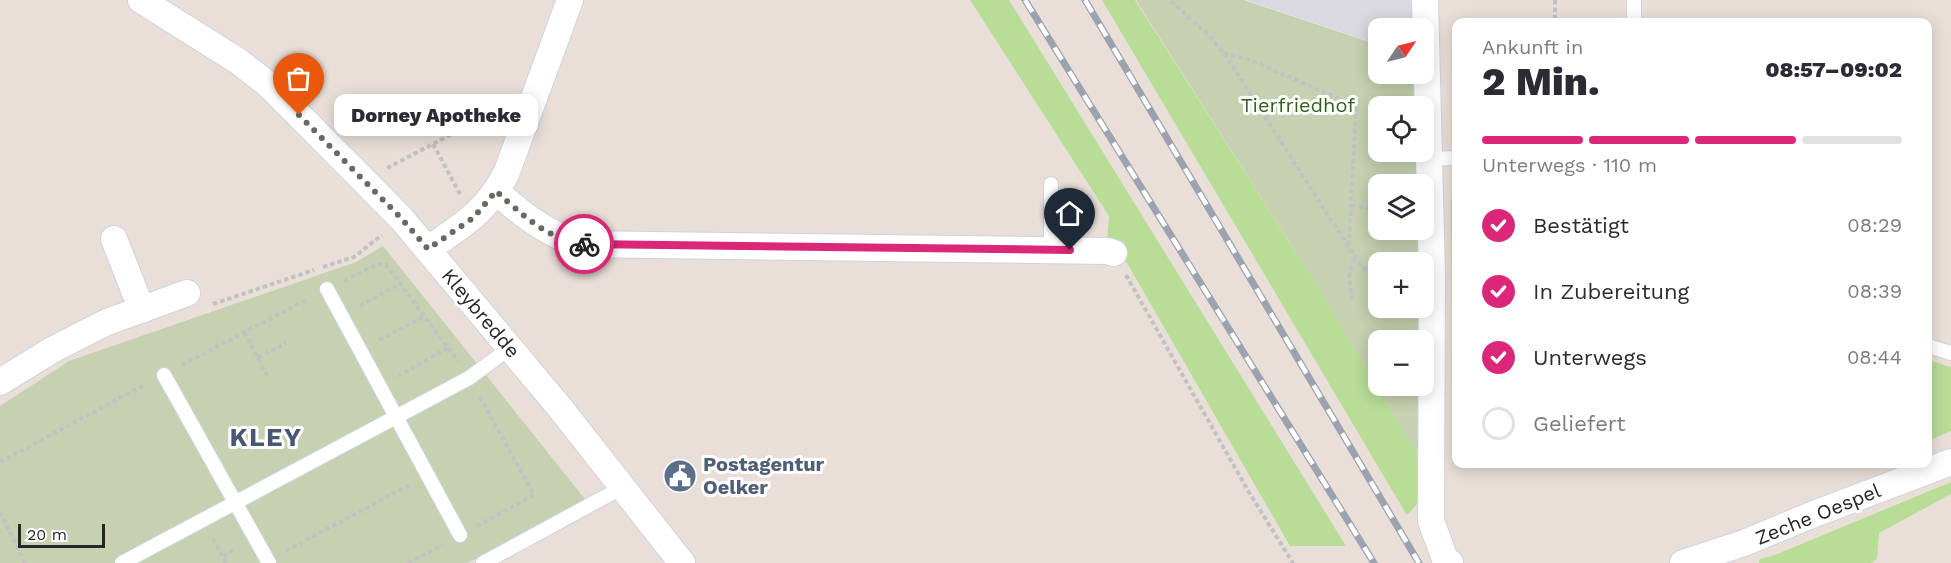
<!DOCTYPE html>
<html lang="de">
<head>
<meta charset="utf-8">
<style>
  :root { --surface:#fff; --page:#f7f7f7; --text:#2b2b33; --muted:#7c7c81; --line:#e1e1e2; --accent:#db2777 }
  body { margin:0; font-family:"Work Sans",sans-serif; background:var(--page); color:var(--text); height:100vh; display:flex; flex-direction:column; font-size:22px; white-space:nowrap }
  * { box-sizing:border-box; margin:0 }
  p { font-size:20px; color:var(--muted) }
  .icon { flex:none; width:33px; height:33px; fill:none; stroke:currentColor; stroke-width:2; stroke-linecap:round; stroke-linejoin:round }
  .map { position:relative; flex:1; overflow:hidden }
  .sheet { position:absolute; left:1452px; top:18px; width:480px; height:450px; display:flex; flex-direction:column; background:var(--surface); border-radius:12px; box-shadow:0 3px 15px #0003 }
  .sheet>* { flex:none }
  .needle { width:39px; rotate:55deg }
  .buttons { position:absolute; left:1368px; top:18px; display:grid; gap:12px }
  .buttons a { display:grid; place-items:center; width:66px; height:66px; border-radius:12px; background:var(--surface); box-shadow:0 3px 15px #0003; font-size:30px }
  .scale { position:absolute; left:18px; bottom:15px; width:87px; box-sizing:border-box; padding-left:6px; border:3px solid #262626; border-top:0; font-size:16px; line-height:21px; white-space:nowrap; color:#262626; -webkit-text-stroke:4px #fff; paint-order:stroke }
  .pin { position:absolute; display:grid; place-items:center; width:51px; height:51px; color:#fff; margin:-62px -26px; border-radius:50% 50% 50% 0; rotate:-45deg; box-shadow:0 0 6px #0007 }
  .pin .icon { rotate:45deg }
  .courier { position:absolute; display:grid; place-items:center; width:60px; height:60px; margin:-30px; border:4px solid #db2777; border-radius:50%; background:#fff; color:#222; box-shadow:0 2px 8px #0007 }
  .bubble { position:absolute; height:42px; border-radius:12px; background:var(--surface); box-shadow:0 3px 15px #0003; font-size:20px; font-weight:800; line-height:42px; text-align:center }
  .head em { font-style:normal; font-weight:800 }
  .head div { display:flex; flex-direction:column-reverse }
  .head { display:flex; align-items:center; justify-content:space-between; height:102px; padding:0 30px }
  h1 { font-size:39px; font-weight:800; line-height:45px }
  .bar { display:grid; grid-template-columns:repeat(4,1fr); gap:9px 6px; align-content:center; height:72px; padding:0 30px }
  .bar i { height:8px; border-radius:4px; background:var(--line) }
  .bar .on { background:var(--accent) }
  .bar p { grid-column:span 4 }
  ol { padding:0 30px; list-style:none }
  li { display:flex; align-items:center; gap:18px; height:66px }
  li p { margin-inline-start:auto }
  li .icon { padding:6px; border-radius:50%; background:var(--accent); color:#fff; stroke-width:4 }
  li:last-child { color:var(--muted) }
  li i { width:33px; height:33px; border:3px solid var(--line); border-radius:50% }
  .map>svg:first-child { display:block }
</style>
</head>
<body>
<div class="map">
<svg width="1951" height="563" viewBox="0 0 1951 563">
  <rect width="100%" height="100%" fill="#e9dfd8"/>
  <!-- industrial -->
  <path fill="#dad9e1" d="M1247,0H1419L1420,28H1378V44Z"/>
  <!-- green -->
  <g fill="#b8dd97">
    <path d="M970,0H1009L1346,546H1290L1119,249L1107,244L1109,216Z"/>
    <path d="M1102,0H1135L1318,287L1424,466L1420,501L1407,515L1402,507Z"/>
    <path d="M1456,191V391H1453L1451,202Z"/>
    <path d="M1928,360L1951,367V431L1928,441Z"/>
    <path d="M1951,482V494L1879,533L1877,559L1871,563H1759L1760,559L1775,555Z"/>
  </g>
  <!-- cemetery -->
  <g fill="#c5d1b0">
    <path d="M1136,0H1243L1378,45V74H1420V106H1378V152H1420V184H1378V230H1420V262H1378V308H1421V340H1378V386H1422L1424,466L1318,287Z"/>
    <path d="M383,246L588,503L467,563H0V406L69,361L356,262Z"/>
  </g>
  <g fill="none" stroke-linecap="round" stroke-linejoin="round">
    <!-- service casing -->
    <g stroke="#ced3df" stroke-width="16">
      <g id="service">
        <path d="M1634,0V22"/>
        <path d="M1428,159L1456,158"/>
        <path d="M1051,250V184"/>
        <path d="M327,289L460,535"/>
        <path d="M1928,346L1951,353"/>
        <path d="M164,375L269,563"/>
        <path d="M122,563L469,378L510,348"/>
        <path d="M483,563L623,487"/>
      </g>
    </g>
    <!-- minor casing -->
    <g stroke="#ced3df" stroke-width="28">
      <g id="minor">
        <path d="M141,0L238,61L269,85L401,218L561,409L682,563"/>
        <path d="M1425,0L1432,274L1431,521L1445,559L1450,563"/>
        <path d="M496,191C521,214 547,234 580,244L1107,251L1114,253"/>
        <path d="M114,239L142,310"/>
        <path d="M428,249C464,224 484,214 506,174L570,0"/>
        <path d="M0,382L52,350L107,322L187,293"/>
        <path d="M1683,563L1744,543L1809,516L1951,462"/>
      </g>
    </g>
    <!-- path -->
    <g stroke="#c2c2c2" stroke-width="4" stroke-dasharray="4.5 3" stroke-linecap="butt">
      <path d="M1555,0V22"/>
      <path d="M1171,1L1205,32L1224,53L1360,265L1370,272H1378"/>
      <path d="M1224,53L1247,59L1350,103L1356,107L1349,248"/>
      <path d="M433,144L460,194"/>
      <path d="M387,168L500,109"/>
      <path d="M1351,206L1378,208"/>
      <path d="M323,267L354,257L382,235"/>
      <path d="M1126,275L1247,489L1293,563"/>
      <path d="M344,281L378,264L386,265L458,361"/>
      <path d="M1352,300L1349,277L1354,257"/>
      <path d="M213,304L314,270"/>
      <path d="M360,306L401,283"/>
      <path d="M244,332L269,379"/>
      <path d="M379,340L425,316"/>
      <path d="M258,358L286,343"/>
      <path d="M182,365L308,299"/>
      <path d="M398,376L448,348"/>
      <path d="M0,462L146,384"/>
      <path d="M0,512L25,563"/>
      <path d="M477,526L534,495L479,395"/>
      <path d="M213,539L226,563"/>
      <path d="M286,551L409,485"/>
      <path d="M223,556L236,549"/>
      <path d="M408,563L442,545"/>
    </g>
    <!-- service -->
    <use href="#service" stroke="#fff" stroke-width="14"/>
    <!-- minor -->
    <use href="#minor" stroke="#fff" stroke-width="26"/>
    <!-- rail casing -->
    <g stroke="#9ca2b0" stroke-width="7">
      <g id="rail">
        <path d="M1025,0L1374,563"/>
        <path d="M1085,0L1419,563"/>
      </g>
    </g>
    <!-- rail -->
    <use href="#rail" stroke="#fff" stroke-width="4.5" stroke-dasharray="14" stroke-linecap="butt"/>
  </g>
  <g fill="none" stroke-linecap="round" stroke-linejoin="round">
    <!-- done -->
    <path stroke="#6a6764" stroke-width="6" stroke-dasharray="0 10.8" d="M299,115L401,218L428,249L473,218L496,191C520,213 551,242 584,244"/>
    <!-- route -->
    <path stroke="#db2777" stroke-width="8" d="M584,244L1070,250"/>
  </g>
  <!-- icons -->
  <defs>
    <g id="civic-disc" transform="scale(1.725)"><circle r="9.5" fill="#5c6f8a" stroke="#fff"/><path d="M-.6-6.5H3V-4.5H.6V-3L4-1V1h2V6H-6V1h2V-1L-.6-3ZM-1.2 2.5V6h2.4V2.5Z" fill="#fff"/></g>
  </defs>
  <g fill-rule="evenodd">
    <use href="#civic-disc" x="680" y="476"/>
  </g>
  <g text-anchor="middle" dominant-baseline="central" stroke-width="6" stroke-linejoin="round" paint-order="stroke">
    <!-- park labels -->
    <g font-size="20" fill="#335d1d" stroke="#fff">
      <text x="1298" y="105">Tierfriedhof</text>
    </g>
    <!-- street labels -->
    <g font-size="20" fill="#262626" stroke="#fff">
      <text transform="translate(481 313) rotate(50)">Kleybredde</text>
      <text transform="translate(1818 514) rotate(-22)">Zeche Oespel</text>
    </g>
    <!-- service labels -->
    <g font-size="20" font-weight="bold" fill="#4e5e75" stroke="#fff" text-anchor="start">
      <text x="703" y="464">Postagentur<tspan x="703" dy="23">Oelker</tspan></text>
    </g>
    <!-- district labels -->
    <g font-size="26" font-weight="bold" letter-spacing="1.5" fill="#4a5774" stroke="#fff">
      <text x="266" y="437">KLEY</text>
    </g>
  </g>
</svg>
<div class="buttons">
<a><svg class="needle" viewBox="-14 -14 28 28"><path d="M0-13l5 13h-10z" fill="#e53935"/><path d="M0 13l5-13h-10z" fill="#7c7c81"/></svg></a>
<a><svg class="icon" aria-label="locate" viewBox="0 0 24 24"><circle cx="12" cy="12" r="6"/><path d="M12 2v4M12 18v4M2 12h4M18 12h4"/></svg></a>
<a><svg class="icon" aria-label="layers" viewBox="0 0 24 24"><path d="M12 4l9 5-9 5-9-5zM3 14l9 5 9-5"/></svg></a>
<a>+</a>
<a>−</a>
</div>
<div class="scale">20 m</div>
<div class="pin" style="left:299px;top:115px;background:#ea580c"><svg class="icon" aria-label="bag" viewBox="0 0 24 24"><path d="M5 8h14l-1 12H6zM9 8a3 3 0 0 1 6 0"/></svg></div>
<div class="pin" style="left:1070px;top:250px;background:#1f2937"><svg class="icon" aria-label="home" viewBox="0 0 24 24"><path d="M3 11l9-7 9 7M6 9v11h12V9"/></svg></div>
<div class="courier" style="left:584px;top:244px"><svg class="icon" aria-label="bike" viewBox="0 0 24 24"><circle cx="6" cy="16" r="4"/><circle cx="18" cy="16" r="4"/><path d="M6 16l4-8h5l3 8M10 8l3 8H6M13 5h3"/></svg></div>
<div class="bubble" style="left:334px;top:94px;width:204px">Dorney Apotheke</div>
<section class="sheet">
<div class="head"><div><h1>2 Min.</h1><p>Ankunft in</p></div><em>08:57–09:02</em></div>
<div class="bar"><i class="on"></i><i class="on"></i><i class="on"></i><i></i><p>Unterwegs · 110 m</p></div>
<ol>
<li><svg class="icon" aria-label="check" viewBox="0 0 24 24"><path d="M5 12l5 5 9-10"/></svg>Bestätigt<p>08:29</p></li>
<li><svg class="icon" aria-label="check" viewBox="0 0 24 24"><path d="M5 12l5 5 9-10"/></svg>In Zubereitung<p>08:39</p></li>
<li><svg class="icon" aria-label="check" viewBox="0 0 24 24"><path d="M5 12l5 5 9-10"/></svg>Unterwegs<p>08:44</p></li>
<li><i></i>Geliefert</li>
</ol>
</section>
</div>
</body>
</html>
